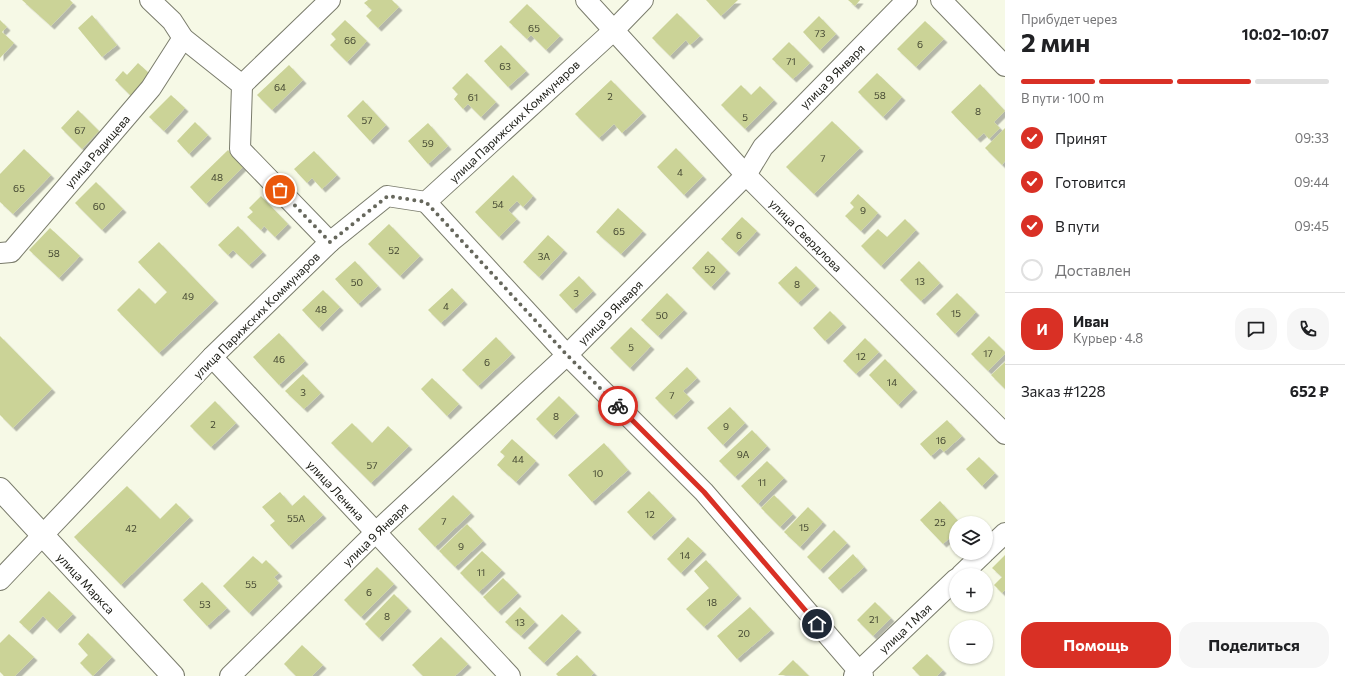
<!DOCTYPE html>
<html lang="ru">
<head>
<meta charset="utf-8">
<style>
  :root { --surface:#fff; --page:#f6f6f6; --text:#202124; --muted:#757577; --line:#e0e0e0; --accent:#d93025 }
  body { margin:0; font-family:Commissioner,sans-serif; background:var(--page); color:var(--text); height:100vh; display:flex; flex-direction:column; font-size:15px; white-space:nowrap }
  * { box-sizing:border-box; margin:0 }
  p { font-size:13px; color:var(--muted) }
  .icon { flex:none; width:22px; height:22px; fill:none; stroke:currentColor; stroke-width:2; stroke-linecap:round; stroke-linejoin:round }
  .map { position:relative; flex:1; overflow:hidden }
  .side { display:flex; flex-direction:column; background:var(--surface); width:340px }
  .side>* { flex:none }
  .tools { position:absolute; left:949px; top:516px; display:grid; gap:8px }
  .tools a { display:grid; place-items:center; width:44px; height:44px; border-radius:50%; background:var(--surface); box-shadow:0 1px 3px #0004; font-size:20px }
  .pin { position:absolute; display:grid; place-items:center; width:34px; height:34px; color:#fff; margin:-17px; border:2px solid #fff; border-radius:50%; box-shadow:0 1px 4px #0007 }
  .courier { position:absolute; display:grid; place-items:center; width:40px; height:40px; margin:-20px; border:3px solid #d93025; border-radius:50%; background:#fff; color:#222; box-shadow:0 1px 5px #0007 }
  .overview em { font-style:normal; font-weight:700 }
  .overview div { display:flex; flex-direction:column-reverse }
  .overview { display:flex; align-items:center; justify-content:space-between; height:68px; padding:0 16px }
  h1 { font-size:26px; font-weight:700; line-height:30px }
  .bar { display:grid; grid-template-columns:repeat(4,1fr); gap:6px 4px; align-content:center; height:48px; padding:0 16px }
  .bar i { height:5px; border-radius:3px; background:var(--line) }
  .bar .current { background:var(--accent) }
  .bar p { grid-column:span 4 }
  .line { display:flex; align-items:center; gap:10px; padding:0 16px; border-top:1px solid var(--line) }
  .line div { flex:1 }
  .round { display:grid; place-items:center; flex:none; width:42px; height:42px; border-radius:16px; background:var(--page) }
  ol { padding:0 16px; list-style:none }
  li { display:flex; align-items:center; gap:12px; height:44px }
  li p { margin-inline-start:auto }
  li .icon { padding:4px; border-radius:50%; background:var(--accent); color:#fff; stroke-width:4 }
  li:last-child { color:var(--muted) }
  li i { width:22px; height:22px; border:2px solid var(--line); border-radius:50% }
  .button { display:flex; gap:8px; margin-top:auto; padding:8px 16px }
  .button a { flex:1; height:46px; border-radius:16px; background:var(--accent); color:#fff; font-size:16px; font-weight:700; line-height:46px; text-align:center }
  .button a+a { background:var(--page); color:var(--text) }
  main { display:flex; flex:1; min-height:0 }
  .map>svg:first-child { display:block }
</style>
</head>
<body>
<main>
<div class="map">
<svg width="1005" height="676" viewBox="0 0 1005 676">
  <defs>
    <filter id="shadow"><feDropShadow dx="3.5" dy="3.5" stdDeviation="0" flood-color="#0004"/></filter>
  </defs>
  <rect width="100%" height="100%" fill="#f6f9e6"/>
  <!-- building -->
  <g fill="#cbd397" filter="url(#shadow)">
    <path d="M22,0H70L73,3L51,26Z"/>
    <path d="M368,0H392L399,7L378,28L366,16L372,10L364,3Z"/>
    <path d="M706,0H738L721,16Z"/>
    <path d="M848,0H860L855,6Z"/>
    <path d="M527,4L560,36L546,50L531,35L527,39L509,22Z"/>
    <path d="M677,13L700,36L690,45L686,40L670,56L652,38Z"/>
    <path d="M92,15L117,45L102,57L78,28Z"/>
    <path d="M819,16L836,34L820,50L803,32Z"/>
    <path d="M0,20L7,27L2,32L14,43L0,58Z"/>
    <path d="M345,20L367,41L347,62L330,45L336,39L331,34Z"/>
    <path d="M925,21L944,39L916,67L897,49Z"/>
    <path d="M789,42L810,63L793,79L772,59Z"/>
    <path d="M501,45L526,71L508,87L484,61Z"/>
    <path d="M138,63L151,75L131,96L115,80L123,71L127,75Z"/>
    <path d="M289,65L303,80L272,110L257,95Z"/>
    <path d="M467,73L496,102L481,117L468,104L463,109L454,99L458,94L452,88Z"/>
    <path d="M877,73L902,97L883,117L858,92Z"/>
    <path d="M611,80L643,113L622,133L614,124L599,138L575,114Z"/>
    <path d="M980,84L1005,111L994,122L1000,128L989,139L984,133L977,139L951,112Z"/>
    <path d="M741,85L751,95L760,86L774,100L745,129L721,105Z"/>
    <path d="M171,95L185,108L164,131L149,117Z"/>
    <path d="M363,100L386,125L370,141L347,116Z"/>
    <path d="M78,110L99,131L82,149L61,128Z"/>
    <path d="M832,121L860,148L814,194L786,167Z"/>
    <path d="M195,122L208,135L189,154L177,141Z"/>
    <path d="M428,123L448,146L428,164L408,141Z"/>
    <path d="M1005,128V161L1002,165L985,148Z"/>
    <path d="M676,148L703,176L684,195L657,167Z"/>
    <path d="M24,149L51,175L13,214L0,202V174Z"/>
    <path d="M228,150L244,166L206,204L190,187Z"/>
    <path d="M314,151L337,175L322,189L312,178L307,183L294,169Z"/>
    <path d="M513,175L533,196L523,207L517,201L508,210L517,219L499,237L475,212Z"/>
    <path d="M96,182L123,209L102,230L75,203Z"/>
    <path d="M858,194L878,213L861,231L845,216L854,207L850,203Z"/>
    <path d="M261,196L288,224L275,237L264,226L261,230L247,217L253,212L249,208Z"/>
    <path d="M618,208L643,231L621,254L596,232Z"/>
    <path d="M742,217L757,231L736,253L721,239Z"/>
    <path d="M905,219L916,230L881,266L861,246L878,229L887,237Z"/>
    <path d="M389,224L420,256L400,276L368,244Z"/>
    <path d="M238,226L263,252L249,265L233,250L228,255L218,245Z"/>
    <path d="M50,228L80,256L59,278L29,250Z"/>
    <path d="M548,235L564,250L539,277L523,262Z"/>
    <path d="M159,242L215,300L159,353L117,310L139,288L155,304L167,292L138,262Z"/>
    <path d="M708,251L727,270L711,287L692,268Z"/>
    <path d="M355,261L378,286L358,304L335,279Z"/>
    <path d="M919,261L940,283L921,301L900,280Z"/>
    <path d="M796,266L816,286L798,303L778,283Z"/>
    <path d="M579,276L593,291L573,310L559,295Z"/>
    <path d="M452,288L464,301L441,323L428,310Z"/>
    <path d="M323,290L340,307L319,328L302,310Z"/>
    <path d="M667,293L684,310L658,336L641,320Z"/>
    <path d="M957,293L976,312L955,334L936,314Z"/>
    <path d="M830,311L843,324L825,341L813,328Z"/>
    <path d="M631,327L651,346L630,368L610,348Z"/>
    <path d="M279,333L305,361L279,385L253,357Z"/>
    <path d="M0,336L52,389L13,428L0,415Z"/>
    <path d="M989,336L1005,352V354L988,371L971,354Z"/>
    <path d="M496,337L512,354L478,386L462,370Z"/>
    <path d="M865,338L879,352L856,374L843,361Z"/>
    <path d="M885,359L914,389L898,405L869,375Z"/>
    <path d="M1005,362V389L991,375Z"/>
    <path d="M687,367L697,378L683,391L691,399L673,416L655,398Z"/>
    <path d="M303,374L321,393L304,409L285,391Z"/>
    <path d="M432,378L459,404L447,416L421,389Z"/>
    <path d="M559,396L576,413L553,436L536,419Z"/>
    <path d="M215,401L236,423L211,447L190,426Z"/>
    <path d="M730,407L745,423L723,445L707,428Z"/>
    <path d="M947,420L962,436L944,452L940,448L931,456L920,444Z"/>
    <path d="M352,423L372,443L388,426L409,446L371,483L331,443Z"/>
    <path d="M752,430L767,446L735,477L719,461Z"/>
    <path d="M512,439L536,461L516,482L497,465L505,456L500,452Z"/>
    <path d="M604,443L628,470L592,502L568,475Z"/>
    <path d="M979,457L995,473L982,486L966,469Z"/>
    <path d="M767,461L784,478L758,504L741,486Z"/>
    <path d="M127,486L160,519L176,503L190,517L121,585L74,537Z"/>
    <path d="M649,491L673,516L651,537L627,512Z"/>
    <path d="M280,492L292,506L304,495L323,515L289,546L270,525L275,521L262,507Z"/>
    <path d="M453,495L471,513L435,547L418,529Z"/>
    <path d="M774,495L793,514L780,527L761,508Z"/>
    <path d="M940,501L960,523H956V532L943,544L920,520Z"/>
    <path d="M808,507L823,522L800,547L784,532Z"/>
    <path d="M467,524L483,541L455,567L439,551Z"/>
    <path d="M834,530L847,543L820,570L807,557Z"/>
    <path d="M688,537L703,551L681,573L667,559Z"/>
    <path d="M482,551L502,570L479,592L460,573Z"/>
    <path d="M853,554L864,567L839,590L828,578Z"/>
    <path d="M1005,555V590L1002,593L994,585L1002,577L992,568Z"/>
    <path d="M253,556L262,564L266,560L279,573L274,577L279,583L249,613L223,586Z"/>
    <path d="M706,560L738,595L704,627L686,609L709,588L694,571Z"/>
    <path d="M377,567L394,584L361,617L344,600Z"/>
    <path d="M503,578L518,593L498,612L483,597Z"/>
    <path d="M202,582L227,608L207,626L183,600Z"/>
    <path d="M49,591L73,614L57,630L43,616L29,631L19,622Z"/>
    <path d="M394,594L408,608L379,638L365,624Z"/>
    <path d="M875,602L891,618L873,636L857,620Z"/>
    <path d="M520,607L535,622L521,636L505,622Z"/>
    <path d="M750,607L771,630L737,659L717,636Z"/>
    <path d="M562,614L578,629L544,663L528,648Z"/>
    <path d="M88,633L112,657L93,676L80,663L88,655L78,644Z"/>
    <path d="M9,634L34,657L15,676H4L0,672V643Z"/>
    <path d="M441,637L468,664L455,676H423L412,665Z"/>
    <path d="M302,645L323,665L312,676H296L284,664Z"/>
    <path d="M927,654L943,670L937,676H920L912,668Z"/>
    <path d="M577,655L594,673L591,676H558L556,674Z"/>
    <path d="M793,660L809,676L778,675Z"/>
  </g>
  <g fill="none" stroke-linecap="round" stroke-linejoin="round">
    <!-- street casing -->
    <g stroke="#7a7c6c" stroke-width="22">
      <g id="street">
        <path d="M150,0L172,21L183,38L242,85L240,149L330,242"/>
        <path d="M586,0L746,175L1005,434"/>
        <path d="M941,0L1005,66"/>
        <path d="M242,85L330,0"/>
        <path d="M426,202L567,355L704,492L863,676"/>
        <path d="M0,253L11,252L151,88L183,38"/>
        <path d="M212,357L510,676"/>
        <path d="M986,551L1005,533"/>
        <path d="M961,575L984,553"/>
        <path d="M0,580L212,357L330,242L387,196L426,202L613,31L643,0"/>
        <path d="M230,676L376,532L567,355L746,175L763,147L907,0"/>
        <path d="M854,676L956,579"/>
      </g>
    </g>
    <!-- secondary casing -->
    <g stroke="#7a7c6c" stroke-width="24">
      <path id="secondary" d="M0,489L173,676"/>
    </g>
    <!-- street -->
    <use href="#street" stroke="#fff" stroke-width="20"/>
    <!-- secondary -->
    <use href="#secondary" stroke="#fff" stroke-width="22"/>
  </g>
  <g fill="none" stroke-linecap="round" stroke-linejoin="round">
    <!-- done -->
    <path stroke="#66675c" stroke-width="4" stroke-dasharray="0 7.2" d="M280,190L330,242L388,196L426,202L567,355L618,406"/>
    <!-- route -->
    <path stroke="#d93025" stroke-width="5" d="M618,406L704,492L817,624"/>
  </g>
  <g text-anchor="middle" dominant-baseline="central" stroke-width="4" stroke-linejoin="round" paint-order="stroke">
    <!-- number labels -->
    <g font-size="10" fill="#454833">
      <text x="534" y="28">65</text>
      <text x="820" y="33">73</text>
      <text x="350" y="40">66</text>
      <text x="920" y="44">6</text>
      <text x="791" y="61">71</text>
      <text x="505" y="66">63</text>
      <text x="280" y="87">64</text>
      <text x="880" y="95">58</text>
      <text x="610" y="96">2</text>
      <text x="473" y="97">61</text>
      <text x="978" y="111">8</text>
      <text x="745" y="117">5</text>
      <text x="367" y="120">57</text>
      <text x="80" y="130">67</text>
      <text x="428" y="143">59</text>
      <text x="823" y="158">7</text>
      <text x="680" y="172">4</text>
      <text x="217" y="177">48</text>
      <text x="19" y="188">65</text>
      <text x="498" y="204">54</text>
      <text x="99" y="206">60</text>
      <text x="863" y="210">9</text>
      <text x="619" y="231">65</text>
      <text x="739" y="235">6</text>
      <text x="394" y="250">52</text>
      <text x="54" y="253">58</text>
      <text x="544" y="256">3А</text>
      <text x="710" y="269">52</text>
      <text x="920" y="281">13</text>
      <text x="357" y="282">50</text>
      <text x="797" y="284">8</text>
      <text x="576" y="293">3</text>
      <text x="188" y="296">49</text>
      <text x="446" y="306">4</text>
      <text x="321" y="309">48</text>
      <text x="956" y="313">15</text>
      <text x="662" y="315">50</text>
      <text x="631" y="347">5</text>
      <text x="988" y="353">17</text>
      <text x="861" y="356">12</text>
      <text x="279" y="359">46</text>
      <text x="487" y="362">6</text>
      <text x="892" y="382">14</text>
      <text x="303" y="392">3</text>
      <text x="672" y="395">7</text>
      <text x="556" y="416">8</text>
      <text x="213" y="424">2</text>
      <text x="726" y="426">9</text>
      <text x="941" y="440">16</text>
      <text x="743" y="454">9А</text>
      <text x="518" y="459">44</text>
      <text x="372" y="465">57</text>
      <text x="598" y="473">10</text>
      <text x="762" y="482">11</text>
      <text x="650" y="514">12</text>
      <text x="296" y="518">55А</text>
      <text x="444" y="521">7</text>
      <text x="940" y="522">25</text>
      <text x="804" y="527">15</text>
      <text x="131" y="528">42</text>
      <text x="461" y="546">9</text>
      <text x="685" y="555">14</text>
      <text x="481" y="572">11</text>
      <text x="251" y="584">55</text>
      <text x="369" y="592">6</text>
      <text x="712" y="602">18</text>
      <text x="205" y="604">53</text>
      <text x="387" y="616">8</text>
      <text x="874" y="619">21</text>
      <text x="520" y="622">13</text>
      <text x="744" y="633">20</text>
    </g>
    <!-- street labels -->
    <g font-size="12" fill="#181912" stroke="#fff">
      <text transform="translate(832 76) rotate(-45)">улица 9 Января</text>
      <text transform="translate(514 121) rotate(-43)">улица Парижских Коммунаров</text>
      <text transform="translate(97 151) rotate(-49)">улица Радищева</text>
      <text transform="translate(806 235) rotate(45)">улица Свердлова</text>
      <text transform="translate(610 312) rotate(-45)">улица 9 Января</text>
      <text transform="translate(256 315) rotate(-45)">улица Парижских Коммунаров</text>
      <text transform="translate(336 490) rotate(47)">улица Ленина</text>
      <text transform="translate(375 534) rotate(-44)">улица 9 Января</text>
      <text transform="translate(86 583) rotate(47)">улица Маркса</text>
      <text transform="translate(905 628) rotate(-43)">улица 1 Мая</text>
    </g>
  </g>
</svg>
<div class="tools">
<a><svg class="icon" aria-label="layers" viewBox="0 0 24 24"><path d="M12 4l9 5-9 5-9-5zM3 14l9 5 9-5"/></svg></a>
<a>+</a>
<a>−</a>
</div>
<div class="pin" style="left:280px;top:190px;background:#ea580c"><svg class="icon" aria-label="bag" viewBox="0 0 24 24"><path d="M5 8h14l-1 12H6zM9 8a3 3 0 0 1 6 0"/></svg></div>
<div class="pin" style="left:817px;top:624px;background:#1f2937"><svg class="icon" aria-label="home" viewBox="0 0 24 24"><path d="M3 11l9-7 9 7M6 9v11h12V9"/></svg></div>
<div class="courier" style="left:618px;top:406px"><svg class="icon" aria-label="bike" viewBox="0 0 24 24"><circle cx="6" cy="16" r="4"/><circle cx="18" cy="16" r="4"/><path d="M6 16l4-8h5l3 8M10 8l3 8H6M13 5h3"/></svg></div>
</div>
<section class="side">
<div class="overview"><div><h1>2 мин</h1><p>Прибудет через</p></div><em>10:02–10:07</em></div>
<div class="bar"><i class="current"></i><i class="current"></i><i class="current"></i><i></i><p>В пути · 100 m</p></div>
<ol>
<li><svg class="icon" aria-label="check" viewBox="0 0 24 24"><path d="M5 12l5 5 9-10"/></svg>Принят<p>09:33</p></li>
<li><svg class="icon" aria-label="check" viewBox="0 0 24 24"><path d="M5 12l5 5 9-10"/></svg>Готовится<p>09:44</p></li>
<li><svg class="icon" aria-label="check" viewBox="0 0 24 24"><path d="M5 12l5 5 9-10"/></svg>В пути<p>09:45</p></li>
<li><i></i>Доставлен</li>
</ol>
<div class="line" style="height:72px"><b class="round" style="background:var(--accent);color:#fff">И</b><div><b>Иван</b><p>Курьер · 4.8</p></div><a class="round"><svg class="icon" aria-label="chat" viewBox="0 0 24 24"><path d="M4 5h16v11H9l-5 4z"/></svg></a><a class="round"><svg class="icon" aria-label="phone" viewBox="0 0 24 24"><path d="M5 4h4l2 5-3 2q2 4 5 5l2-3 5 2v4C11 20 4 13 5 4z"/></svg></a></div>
<div class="line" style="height:52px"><div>Заказ #1228</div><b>652 ₽</b></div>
<div class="button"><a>Помощь</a><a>Поделиться</a></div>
</section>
</main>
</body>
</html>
